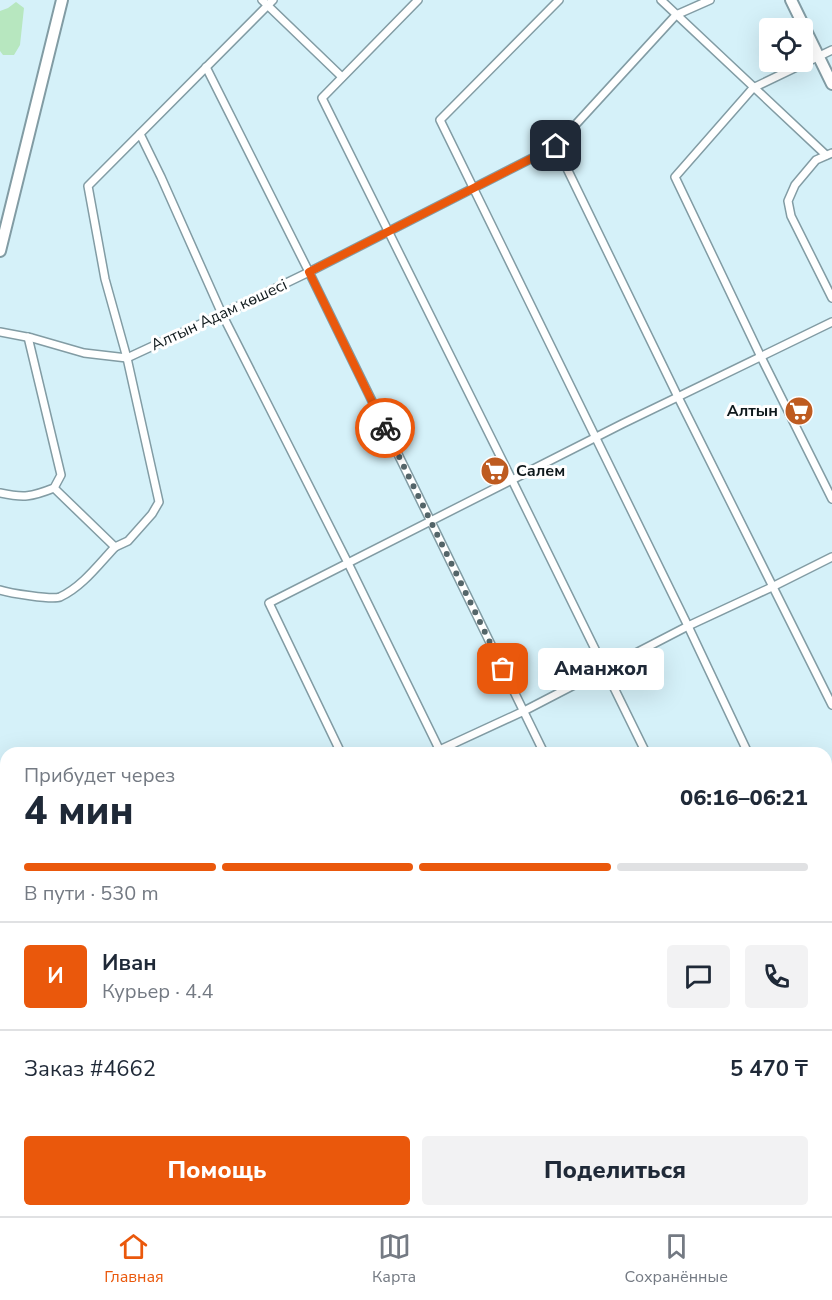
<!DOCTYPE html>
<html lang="ru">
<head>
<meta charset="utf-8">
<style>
  :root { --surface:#fff; --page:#f2f2f3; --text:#1f2937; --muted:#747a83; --line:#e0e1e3; --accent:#ea580c }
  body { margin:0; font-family:"Nunito Sans",sans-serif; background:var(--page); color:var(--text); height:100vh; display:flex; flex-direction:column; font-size:22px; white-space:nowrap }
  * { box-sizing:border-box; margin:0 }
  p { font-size:20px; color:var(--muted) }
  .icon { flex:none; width:33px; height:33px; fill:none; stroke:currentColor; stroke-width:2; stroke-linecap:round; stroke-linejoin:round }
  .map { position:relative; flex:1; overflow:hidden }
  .panel { position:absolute; left:0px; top:747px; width:832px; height:470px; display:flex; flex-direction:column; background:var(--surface); border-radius:18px 18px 0 0; box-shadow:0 6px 24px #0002 }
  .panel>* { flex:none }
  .tools { position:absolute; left:759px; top:18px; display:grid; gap:12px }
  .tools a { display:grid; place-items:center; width:54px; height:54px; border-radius:6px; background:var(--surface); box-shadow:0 6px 24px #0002; font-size:30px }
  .pin { position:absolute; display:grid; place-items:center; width:51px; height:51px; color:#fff; margin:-26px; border-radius:12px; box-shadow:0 3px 9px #0006 }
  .courier { position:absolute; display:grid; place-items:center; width:60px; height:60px; margin:-30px; border:4px solid #ea580c; border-radius:50%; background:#fff; color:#222; box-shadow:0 2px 8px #0007 }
  .bubble { position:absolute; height:42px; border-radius:6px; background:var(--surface); box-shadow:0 6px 24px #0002; font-size:20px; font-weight:800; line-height:42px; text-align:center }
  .summary em { font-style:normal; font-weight:800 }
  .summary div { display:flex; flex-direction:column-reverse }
  .summary { display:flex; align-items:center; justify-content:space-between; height:102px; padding:0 24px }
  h1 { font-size:39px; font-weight:800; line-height:45px }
  .bar { display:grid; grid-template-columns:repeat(4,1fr); gap:9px 6px; align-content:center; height:72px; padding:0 24px }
  .bar i { height:8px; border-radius:4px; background:var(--line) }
  .bar .selected { background:var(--accent) }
  .bar p { grid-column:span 4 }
  .line { display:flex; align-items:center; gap:15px; padding:0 24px; border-top:2px solid var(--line) }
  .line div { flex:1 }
  .round { display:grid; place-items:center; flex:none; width:63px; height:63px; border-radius:6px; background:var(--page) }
  .cta { display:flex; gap:12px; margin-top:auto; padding:12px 24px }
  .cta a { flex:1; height:69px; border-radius:6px; background:var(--accent); color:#fff; font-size:24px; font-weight:800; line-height:69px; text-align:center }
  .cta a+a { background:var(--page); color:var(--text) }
  .tabs { display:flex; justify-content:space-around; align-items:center; height:84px; border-top:2px solid var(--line); background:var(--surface); font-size:16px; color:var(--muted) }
  .tabs a { display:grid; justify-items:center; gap:3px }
  .tabs .selected { color:var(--accent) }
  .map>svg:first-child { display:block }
</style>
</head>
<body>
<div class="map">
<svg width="832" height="1216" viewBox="0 0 832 1216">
  <rect width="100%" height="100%" fill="#d5f1f9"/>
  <!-- green -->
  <g fill="#b7e7bf">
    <path d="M16,2L24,8L20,45L14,55H3L0,51V11L8,8Z"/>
    <path d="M832,1064V1216H681L679,1211L826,1210V1067Z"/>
    <path d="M290,1210H383V1211L372,1216H278Z"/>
    <path d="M509,1210H599V1211L590,1216H499Z"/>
    <path d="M57,1211V1210L183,1211L174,1216H59Z"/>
  </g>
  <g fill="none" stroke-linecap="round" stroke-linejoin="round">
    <!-- street casing -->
    <g stroke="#829ca4" stroke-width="10">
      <g id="street">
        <path d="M262,0L342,77"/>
        <path d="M418,0L322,98L512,480L646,753"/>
        <path d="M559,0L440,120L688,626L748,753"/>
        <path d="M661,0L826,155"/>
        <path d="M832,50L753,88L675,177L761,357L832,499"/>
        <path d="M206,67L309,272L544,753"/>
        <path d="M140,134L161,177L222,314L348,563L441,753"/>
        <path d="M556,146L678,397L832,705"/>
        <path d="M832,153L816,160L795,185L788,201L791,216L832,298"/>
        <path d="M0,332L32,338L84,353L127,358L222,314L309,272L556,146L676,15L710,0"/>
        <path d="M54,488L115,547L128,541L152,514L159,502L127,358L105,279L88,186L273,0"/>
        <path d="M0,493C24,498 31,497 54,488L61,475L28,337"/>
        <path d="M0,590C9,593 52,600 60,597C82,587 99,564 115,547"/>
        <path d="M341,753L269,603L622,424L832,322"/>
        <path d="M433,753L524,711L688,626L772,587L832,557"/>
        <path d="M826,878L832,875"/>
      </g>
    </g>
    <!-- secondary casing -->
    <g stroke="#829ca4" stroke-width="14">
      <g id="secondary">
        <path d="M791,0L832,84"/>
        <path d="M0,251L62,0"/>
        <path d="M826,908L832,906"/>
        <path d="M227,1216L239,1210"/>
      </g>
    </g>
    <!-- street -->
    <use href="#street" stroke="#fff" stroke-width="7"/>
    <!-- secondary -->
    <use href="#secondary" stroke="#fff" stroke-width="10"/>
  </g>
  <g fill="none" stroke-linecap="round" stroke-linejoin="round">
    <!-- done -->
    <path stroke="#546569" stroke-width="6" stroke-dasharray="0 10.8" d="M385,428L503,669"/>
    <!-- route -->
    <path stroke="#ea580c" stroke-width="8" d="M385,428L309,272L556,146"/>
  </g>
  <!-- icons -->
  <defs>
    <g id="supermarket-disc" transform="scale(1.5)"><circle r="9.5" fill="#be5b20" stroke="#fff"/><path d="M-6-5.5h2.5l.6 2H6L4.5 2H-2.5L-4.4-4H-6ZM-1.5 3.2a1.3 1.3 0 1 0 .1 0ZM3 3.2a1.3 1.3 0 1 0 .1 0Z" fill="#fff"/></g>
  </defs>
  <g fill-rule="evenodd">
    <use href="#supermarket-disc" x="799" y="411"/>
    <use href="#supermarket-disc" x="495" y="471"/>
  </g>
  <g text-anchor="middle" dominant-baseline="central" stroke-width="6" stroke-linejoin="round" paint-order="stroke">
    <!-- street labels -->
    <g font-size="16" fill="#0f191c" stroke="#fff">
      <text transform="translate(219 315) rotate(-25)">Алтын Адам көшесі</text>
    </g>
    <!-- poi labels -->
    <g font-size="16" font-weight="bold" fill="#0f191c" stroke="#fff" text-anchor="end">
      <text x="778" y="411">Алтын</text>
      <text x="516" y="471" text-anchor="start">Салем</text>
    </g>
  </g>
</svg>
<div class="tools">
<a><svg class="icon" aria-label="locate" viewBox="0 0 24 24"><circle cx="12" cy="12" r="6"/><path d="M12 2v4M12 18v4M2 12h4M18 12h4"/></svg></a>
</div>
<div class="pin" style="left:503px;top:669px;background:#ea580c"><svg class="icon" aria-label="bag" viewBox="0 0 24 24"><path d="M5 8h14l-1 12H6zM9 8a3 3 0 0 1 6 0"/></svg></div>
<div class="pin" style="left:556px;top:146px;background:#1f2937"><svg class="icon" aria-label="home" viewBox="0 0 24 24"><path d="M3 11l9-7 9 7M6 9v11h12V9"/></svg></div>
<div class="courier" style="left:385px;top:428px"><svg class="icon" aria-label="bike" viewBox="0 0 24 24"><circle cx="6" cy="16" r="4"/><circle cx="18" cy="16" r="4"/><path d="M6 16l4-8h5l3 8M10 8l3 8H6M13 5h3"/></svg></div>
<div class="bubble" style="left:538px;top:648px;width:126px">Аманжол</div>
<section class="panel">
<div class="summary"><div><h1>4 мин</h1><p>Прибудет через</p></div><em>06:16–06:21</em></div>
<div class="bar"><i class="selected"></i><i class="selected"></i><i class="selected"></i><i></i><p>В пути · 530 m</p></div>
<div class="line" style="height:108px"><b class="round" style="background:var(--accent);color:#fff">И</b><div><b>Иван</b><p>Курьер · 4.4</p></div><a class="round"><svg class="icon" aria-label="chat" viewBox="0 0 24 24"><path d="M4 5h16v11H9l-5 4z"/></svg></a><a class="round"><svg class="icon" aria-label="phone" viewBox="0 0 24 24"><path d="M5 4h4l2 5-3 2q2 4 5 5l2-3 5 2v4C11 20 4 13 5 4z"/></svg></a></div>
<div class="line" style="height:78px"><div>Заказ #4662</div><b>5 470 ₸</b></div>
<div class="cta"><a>Помощь</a><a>Поделиться</a></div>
</section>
</div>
<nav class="tabs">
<a class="selected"><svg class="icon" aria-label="home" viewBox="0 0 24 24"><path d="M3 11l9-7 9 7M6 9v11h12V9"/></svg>Главная</a>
<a><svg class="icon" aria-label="map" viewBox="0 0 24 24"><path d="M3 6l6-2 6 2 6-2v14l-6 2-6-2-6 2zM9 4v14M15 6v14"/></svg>Карта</a>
<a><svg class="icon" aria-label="saved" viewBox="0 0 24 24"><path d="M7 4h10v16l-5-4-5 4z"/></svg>Сохранённые</a>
</nav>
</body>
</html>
